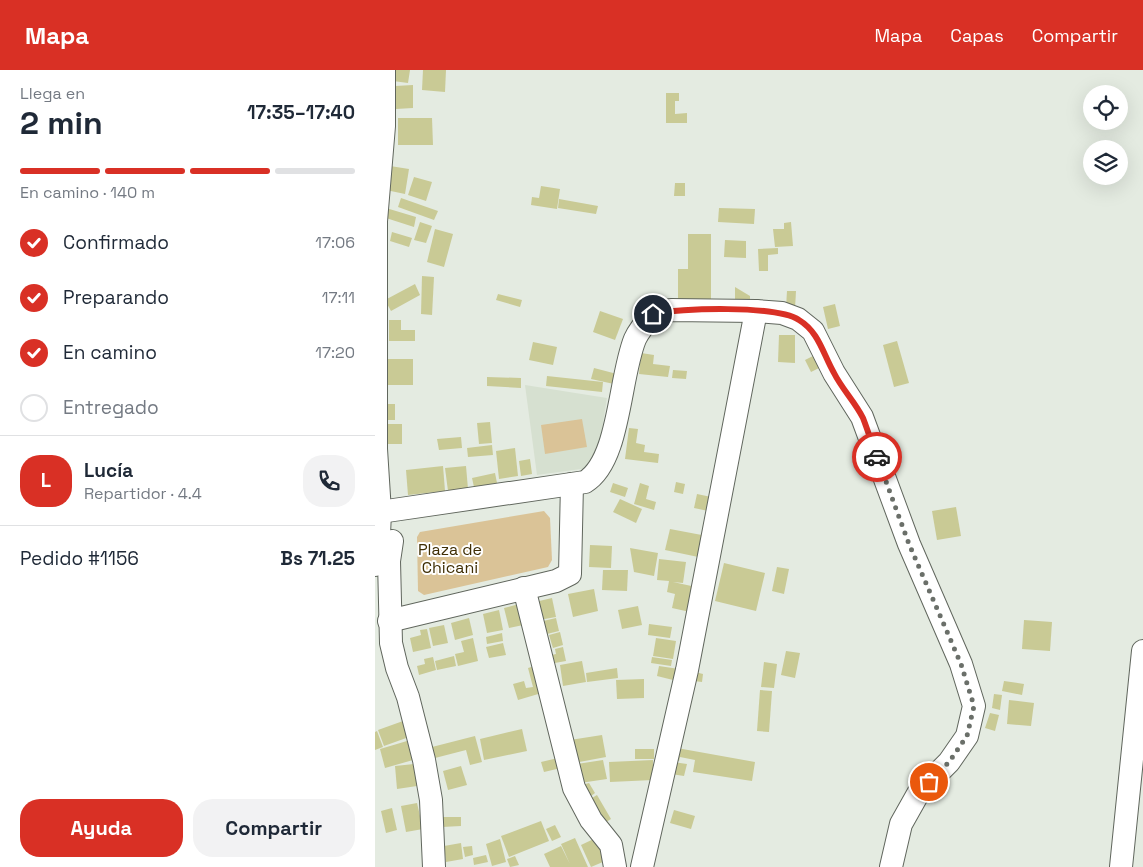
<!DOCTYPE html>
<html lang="es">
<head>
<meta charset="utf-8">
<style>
  :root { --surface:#fff; --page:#f2f2f3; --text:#1f2937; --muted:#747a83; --line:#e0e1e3; --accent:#d93025 }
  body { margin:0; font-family:"Space Grotesk",sans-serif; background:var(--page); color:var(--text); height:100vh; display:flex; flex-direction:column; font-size:19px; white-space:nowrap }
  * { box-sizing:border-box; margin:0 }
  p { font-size:16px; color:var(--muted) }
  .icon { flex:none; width:28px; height:28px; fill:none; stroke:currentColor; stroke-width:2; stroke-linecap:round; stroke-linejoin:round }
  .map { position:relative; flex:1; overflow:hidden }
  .panel { display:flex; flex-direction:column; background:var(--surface); width:375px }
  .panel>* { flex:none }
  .controls { position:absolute; left:708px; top:15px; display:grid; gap:10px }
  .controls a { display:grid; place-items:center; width:45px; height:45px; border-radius:50%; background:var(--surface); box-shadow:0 5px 20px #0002; font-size:25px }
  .pin { position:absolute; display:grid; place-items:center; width:42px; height:42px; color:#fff; margin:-21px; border:2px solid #fff; border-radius:50%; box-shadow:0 1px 5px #0007 }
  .courier { position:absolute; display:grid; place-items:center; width:50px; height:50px; margin:-25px; border:4px solid #d93025; border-radius:50%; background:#fff; color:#222; box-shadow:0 1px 6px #0007 }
  .summary em { font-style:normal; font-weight:800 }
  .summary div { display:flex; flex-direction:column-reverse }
  .summary { display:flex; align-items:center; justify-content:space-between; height:85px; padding:0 20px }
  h1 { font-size:32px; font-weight:800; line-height:38px }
  .bar { display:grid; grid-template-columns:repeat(4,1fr); gap:8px 5px; align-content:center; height:60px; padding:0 20px }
  .bar i { height:6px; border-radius:4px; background:var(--line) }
  .bar .on { background:var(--accent) }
  .bar p { grid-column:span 4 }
  .line { display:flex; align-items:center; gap:12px; padding:0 20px; border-top:1px solid var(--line) }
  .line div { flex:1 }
  .round { display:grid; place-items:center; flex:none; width:52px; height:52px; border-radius:20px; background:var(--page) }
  ol { padding:0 20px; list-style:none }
  li { display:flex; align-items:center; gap:15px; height:55px }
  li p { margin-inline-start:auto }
  li .icon { padding:5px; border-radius:50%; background:var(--accent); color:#fff; stroke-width:4 }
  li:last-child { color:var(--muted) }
  li i { width:28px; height:28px; border:2px solid var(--line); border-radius:50% }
  .primary-button { display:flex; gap:10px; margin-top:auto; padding:10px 20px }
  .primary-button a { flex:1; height:58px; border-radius:20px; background:var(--accent); color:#fff; font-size:20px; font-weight:800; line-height:58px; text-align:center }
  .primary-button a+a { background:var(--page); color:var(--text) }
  header { display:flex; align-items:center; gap:30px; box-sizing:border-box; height:70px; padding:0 25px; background:var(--accent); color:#fff }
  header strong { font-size:24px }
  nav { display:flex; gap:28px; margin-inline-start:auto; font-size:18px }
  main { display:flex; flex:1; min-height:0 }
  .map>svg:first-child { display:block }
</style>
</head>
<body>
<header>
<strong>Mapa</strong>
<nav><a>Mapa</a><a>Capas</a><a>Compartir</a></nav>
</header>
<main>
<section class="panel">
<div class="summary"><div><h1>2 min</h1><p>Llega en</p></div><em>17:35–17:40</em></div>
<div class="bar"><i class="on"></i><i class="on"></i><i class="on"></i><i></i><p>En camino · 140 m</p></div>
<ol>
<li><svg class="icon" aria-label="check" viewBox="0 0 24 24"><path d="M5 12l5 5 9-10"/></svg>Confirmado<p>17:06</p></li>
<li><svg class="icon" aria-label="check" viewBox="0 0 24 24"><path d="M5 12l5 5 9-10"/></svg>Preparando<p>17:11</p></li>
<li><svg class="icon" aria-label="check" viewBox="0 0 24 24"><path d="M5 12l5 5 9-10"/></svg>En camino<p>17:20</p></li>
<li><i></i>Entregado</li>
</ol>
<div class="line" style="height:90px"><b class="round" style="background:var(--accent);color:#fff">L</b><div><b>Lucía</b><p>Repartidor · 4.4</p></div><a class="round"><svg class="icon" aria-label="phone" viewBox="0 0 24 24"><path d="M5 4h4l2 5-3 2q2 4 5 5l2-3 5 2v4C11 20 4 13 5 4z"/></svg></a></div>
<div class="line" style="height:65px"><div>Pedido #1156</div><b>Bs 71.25</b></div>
<div class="primary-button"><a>Ayuda</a><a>Compartir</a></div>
</section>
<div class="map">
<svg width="768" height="797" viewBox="0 0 768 797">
  <rect width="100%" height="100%" fill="#e4ebe1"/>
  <!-- built -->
  <path fill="#d6e0d0" d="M150,315L232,328L221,397L162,405Z"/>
  <!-- green -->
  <g fill="#dac397">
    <path d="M207,349L212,377L170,384L166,355Z"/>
    <path d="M169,441L175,448L177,490L173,497L49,525L43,521L42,467L45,462Z"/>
  </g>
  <!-- building -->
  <g fill="#c9ca95">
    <path d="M19,0H35L33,13L18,11Z"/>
    <path d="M48,0H71L70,22L47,20Z"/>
    <path d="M38,15V38L21,39L20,16Z"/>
    <path d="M291,23H304V31H300V44L312,43V53H291Z"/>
    <path d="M23,48H57L58,75H23Z"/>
    <path d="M15,96L34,99L30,124L11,120Z"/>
    <path d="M39,107L57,112L51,131L33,125Z"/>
    <path d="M300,113H310V126H299Z"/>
    <path d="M166,116L185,119L182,139L156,135L157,127L164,128Z"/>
    <path d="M26,128L63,141L59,150L23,137Z"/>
    <path d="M184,129L223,136L221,144L183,138Z"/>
    <path d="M11,138L41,147L39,157L11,148Z"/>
    <path d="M344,138L380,139L379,154L343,152Z"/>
    <path d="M45,152L57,156L51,173L39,170Z"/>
    <path d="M416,152L418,176L400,177L398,159H409V153Z"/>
    <path d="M60,159L78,164L69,197L52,192Z"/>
    <path d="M17,162L37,168L34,177L15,171Z"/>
    <path d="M313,164H336V231L303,232V199H313Z"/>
    <path d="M350,170L371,171V188L349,187Z"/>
    <path d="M403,178V184L393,185V201H384L383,179Z"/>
    <path d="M47,206L59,207L57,245L46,244Z"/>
    <path d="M40,214L45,225L16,241L10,230Z"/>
    <path d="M360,217L375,226V235L360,234Z"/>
    <path d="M412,221H421L420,239L411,238Z"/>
    <path d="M123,224L147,230L145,237L121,230Z"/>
    <path d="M460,234L465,256L453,259L448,237Z"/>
    <path d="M225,241L248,249L240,270L218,262Z"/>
    <path d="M14,250H26V260H40V271H14Z"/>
    <path d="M404,265H420V293L403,292Z"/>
    <path d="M522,271L534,313L519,317L508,275Z"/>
    <path d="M158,272L182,277L178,295L154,290Z"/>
    <path d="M266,283L279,285L278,294L295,296L293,307L264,304Z"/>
    <path d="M440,285L446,297L436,302L430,290Z"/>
    <rect x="11" y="289" width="27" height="26"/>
    <path d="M219,298L242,304L239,314L216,309Z"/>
    <path d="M298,300L312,301L311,309L297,308Z"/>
    <path d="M172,306L228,312L227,322L171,316Z"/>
    <path d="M112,307L146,308V318L112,316Z"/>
    <rect x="8" y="334" width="12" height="16"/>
    <path d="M115,352L117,373L104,374L102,353Z"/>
    <rect x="9" y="354" width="18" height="20"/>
    <path d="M254,358L263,359L261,373L270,375L269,382L284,384L283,393L250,389Z"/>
    <path d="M86,367L87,378L64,380L62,369Z"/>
    <path d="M117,375L118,385L93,387L92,378Z"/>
    <path d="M140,378L143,406L124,409L121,381Z"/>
    <path d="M155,389L157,404L146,406L144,391Z"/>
    <path d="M68,396L70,421L33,425L31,400Z"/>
    <path d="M91,396L93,419L73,421L70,398Z"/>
    <path d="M120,403L122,413L99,417L97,408Z"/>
    <path d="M301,412L310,414L308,424L299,422Z"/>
    <path d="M238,413L253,418L250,427L235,422Z"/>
    <path d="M265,413L274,416L271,429L281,432L279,440L259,434Z"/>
    <path d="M322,424L341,428L338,442L319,438Z"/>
    <path d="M245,429L267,439L261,453L238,442Z"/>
    <path d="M581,437L586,466L562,470L557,441Z"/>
    <path d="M295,459L332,466L328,488L290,480Z"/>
    <path d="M215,475L237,476L236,498L214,497Z"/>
    <path d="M255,478L283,483L279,506L259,502Z"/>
    <path d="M284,489L311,492L308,513L298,512L321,517L315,542L297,538L300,524L292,522L294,511L282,510Z"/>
    <path d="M349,493L390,503L381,541L340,531Z"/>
    <path d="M402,497L414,499L409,524L397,521Z"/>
    <path d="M228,500H253L252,521L227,520Z"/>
    <path d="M219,519L223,541L198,547L193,524Z"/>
    <path d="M177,528L181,547L164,550L160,532Z"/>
    <path d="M148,533L153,554L134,558L129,538Z"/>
    <path d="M263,536L267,555L247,559L243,540Z"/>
    <path d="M124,540L128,560L112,563L108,544Z"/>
    <path d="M94,548L98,565L80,570L76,553Z"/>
    <path d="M181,548L184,561L168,565L164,552Z"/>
    <path d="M649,550L677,552L675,581L647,579Z"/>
    <path d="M274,554L297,557L295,568L273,565Z"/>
    <path d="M69,555L73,573L58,576L54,558Z"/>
    <path d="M52,559L56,578L38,582L35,568L46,565L45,560Z"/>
    <path d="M185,562L188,575L178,578L174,565Z"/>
    <path d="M127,563L128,571L112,574L111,567Z"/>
    <path d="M98,568L103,591L83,596L80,584L89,582L86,571Z"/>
    <path d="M281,568L301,571L298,589L278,586Z"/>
    <path d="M128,573L131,585L114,588L111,577Z"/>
    <path d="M188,577L191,591L174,594L172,586L181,584L180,579Z"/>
    <path d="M411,581L425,583L420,608L406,605Z"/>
    <path d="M79,586L81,596L62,600L60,591Z"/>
    <path d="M58,587L61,600L44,605L42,596L50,594L49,589Z"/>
    <path d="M277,587L297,590L296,596L276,593Z"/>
    <path d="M207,591L211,612L188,616L185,595Z"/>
    <path d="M389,592L402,594L399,618L386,617Z"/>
    <path d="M163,595L170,622L143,630L138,614L149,611L151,618L158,617L153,598Z"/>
    <path d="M284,596L304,599L302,611L282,606Z"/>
    <path d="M242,598L243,608L212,612L211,603Z"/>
    <path d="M320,602L328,604L327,612L319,611Z"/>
    <path d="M269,609V628L242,629L241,610Z"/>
    <path d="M629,611L649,614L647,625L627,621Z"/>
    <path d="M385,620L397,621L394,662L382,661Z"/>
    <path d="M619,624L627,625L625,640L617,638Z"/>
    <path d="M634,630L659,633L656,656L632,654Z"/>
    <path d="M615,643L624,645L620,661L610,658Z"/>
    <path d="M28,651L34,667L9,676L3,660Z"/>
    <path d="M147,659L152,681L109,690L105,669Z"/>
    <path d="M2,661L8,677L0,680V662Z"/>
    <path d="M227,665L231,687L199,693L195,670Z"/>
    <path d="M100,666L107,692L95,695L91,680L60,688L57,677Z"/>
    <path d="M32,671L38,690L10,698L5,679Z"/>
    <path d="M302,678L380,692L377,711L318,702L320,690L305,687L304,691L299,690Z"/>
    <rect x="260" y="679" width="19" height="10"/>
    <path d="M183,688L186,698L169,702L166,692Z"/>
    <path d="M228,690L232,709L205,713L202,694Z"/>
    <path d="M278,690V710L235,712L234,692Z"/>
    <path d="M298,692L312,694L309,706L296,704Z"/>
    <path d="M39,694L42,716L22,719L20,696Z"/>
    <path d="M86,696L92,715L73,720L68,701Z"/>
    <path d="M214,713L220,723L212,729L203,716Z"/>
    <path d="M222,725L236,749L226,755L212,731Z"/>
    <path d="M42,733L48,759L31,762L26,736Z"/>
    <path d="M17,738L22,760L11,763L6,741Z"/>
    <path d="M299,740L320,746L316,759L295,753Z"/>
    <path d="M67,747H86V756L67,757Z"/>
    <path d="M166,751L174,771L134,787L126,766Z"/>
    <path d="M180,755L186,767L177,771L171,759Z"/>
    <path d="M225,766L235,789L216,797L206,775Z"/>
    <path d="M200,768L213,797H175L169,784L186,776L195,794L186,774Z"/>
    <path d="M125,769L131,792L117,796L111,774Z"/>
    <path d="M86,773L88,789L71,792L69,776Z"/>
    <path d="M97,776L98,785L90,787L88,777Z"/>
    <path d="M111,785L113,792L99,795L98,788Z"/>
    <path d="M140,786L144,795L135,797L132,789Z"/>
  </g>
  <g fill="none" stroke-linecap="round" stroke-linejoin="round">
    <!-- minor casing -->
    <g stroke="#60665d" stroke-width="24">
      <g id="minor">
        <path d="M5,442L210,412C245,391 244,308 260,269C264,260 271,252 278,244L296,240L381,241L407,243L423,249L438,261L459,303L487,347L534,474L586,594L599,636L592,666L574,692L544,722L526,754L516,797"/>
        <path d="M17,471L14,491L16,573L22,598L33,627L49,690L56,730L59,797"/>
        <path d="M0,495L3,487L5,442L1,379V151L9,56V0"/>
        <path d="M149,518L199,718L216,750L236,775L240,797"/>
        <path d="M14,551L181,511L195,504L197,414"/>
        <path d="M267,797L312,600L381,241"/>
        <path d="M746,797L768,581"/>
      </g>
    </g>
    <!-- minor -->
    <use href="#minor" stroke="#fff" stroke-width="22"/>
  </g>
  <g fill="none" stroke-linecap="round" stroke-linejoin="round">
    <!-- done -->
    <path stroke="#6a6f69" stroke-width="5" stroke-dasharray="0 9" d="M502,387L534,474L586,594L599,636L592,666L574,692L554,712"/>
    <!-- route -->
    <path stroke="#d93025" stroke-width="6" d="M278,244C304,238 402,235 424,250C444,262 448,284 459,303C467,319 480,332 488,348C493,361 497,374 502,387"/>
  </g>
  <g text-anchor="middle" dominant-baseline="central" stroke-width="4" stroke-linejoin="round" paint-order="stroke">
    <!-- park labels -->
    <g font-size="16" fill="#3f2e04" stroke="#fff">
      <text x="75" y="479">Plaza de<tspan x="75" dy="18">Chicani</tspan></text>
    </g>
  </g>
</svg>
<div class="controls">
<a><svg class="icon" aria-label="locate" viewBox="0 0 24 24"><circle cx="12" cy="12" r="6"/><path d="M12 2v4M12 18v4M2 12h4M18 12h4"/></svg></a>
<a><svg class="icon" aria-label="layers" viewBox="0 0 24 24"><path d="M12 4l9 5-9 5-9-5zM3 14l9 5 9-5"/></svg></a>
</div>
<div class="pin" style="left:554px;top:712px;background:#ea580c"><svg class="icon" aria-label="bag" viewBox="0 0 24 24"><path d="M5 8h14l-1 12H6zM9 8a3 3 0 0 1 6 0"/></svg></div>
<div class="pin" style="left:278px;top:244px;background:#1f2937"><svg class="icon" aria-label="home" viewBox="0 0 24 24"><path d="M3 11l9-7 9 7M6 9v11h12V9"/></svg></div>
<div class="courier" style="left:502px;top:387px"><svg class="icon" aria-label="car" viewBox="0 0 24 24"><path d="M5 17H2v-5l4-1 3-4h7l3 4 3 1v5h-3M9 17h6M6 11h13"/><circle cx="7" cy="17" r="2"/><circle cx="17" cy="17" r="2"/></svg></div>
</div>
</main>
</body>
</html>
